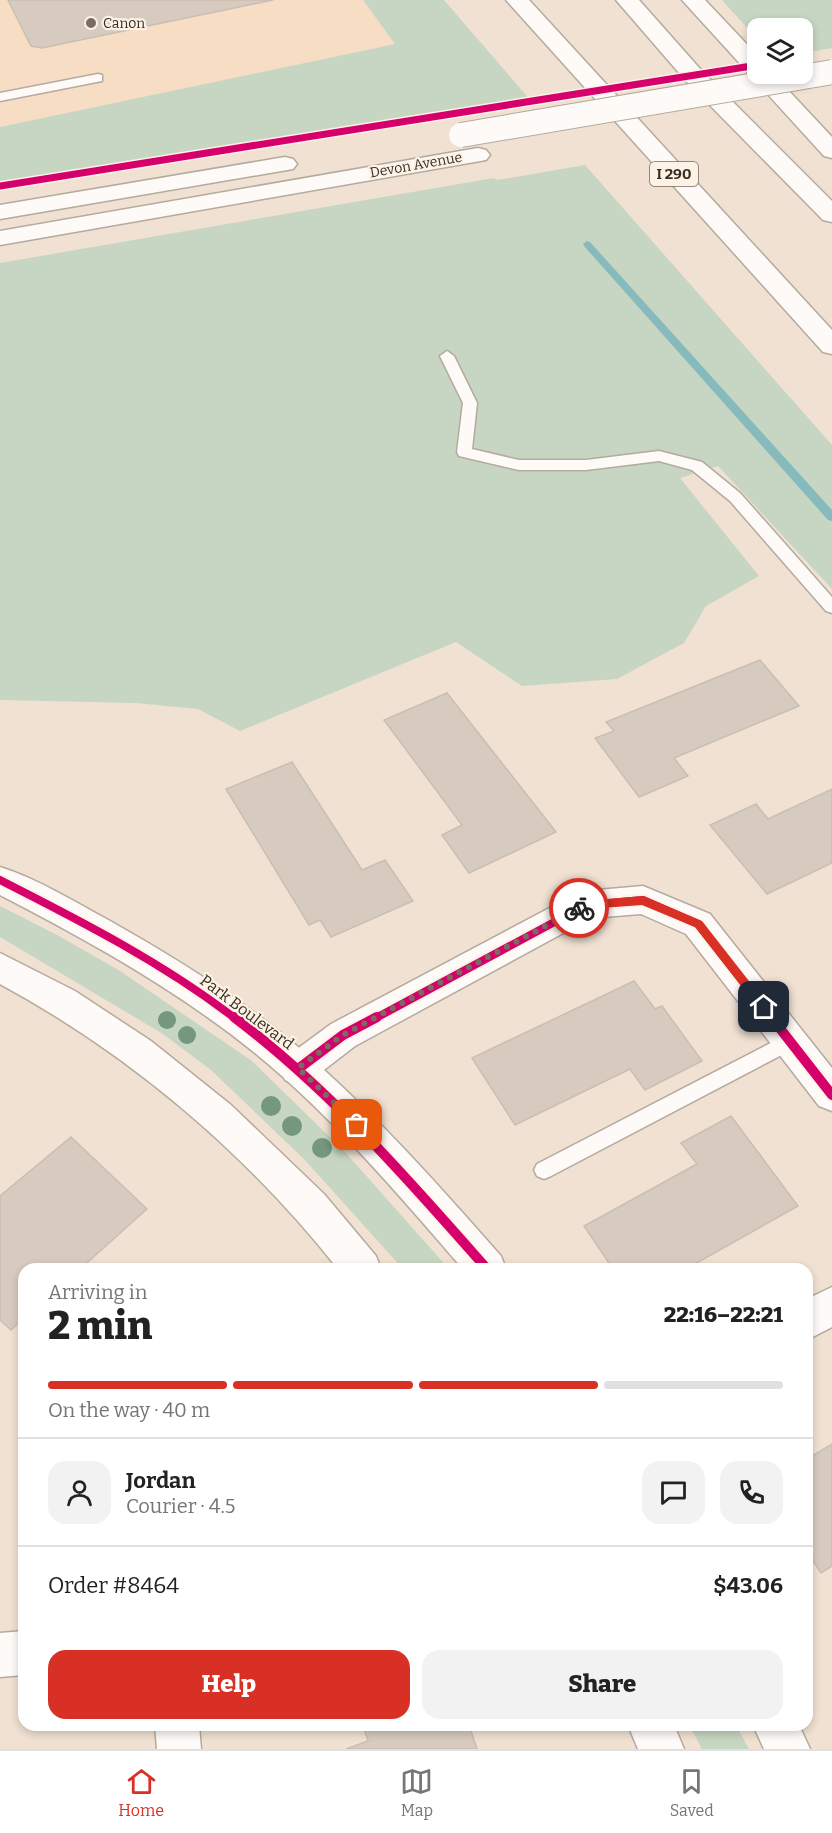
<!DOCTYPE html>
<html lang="en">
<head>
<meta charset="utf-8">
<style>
  :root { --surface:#fff; --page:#f2f2f2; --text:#222; --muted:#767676; --line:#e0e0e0; --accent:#d93025 }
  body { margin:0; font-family:Bitter,serif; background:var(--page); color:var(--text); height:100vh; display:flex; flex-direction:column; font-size:22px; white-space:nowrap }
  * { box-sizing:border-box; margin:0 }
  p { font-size:20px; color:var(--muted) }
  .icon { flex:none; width:33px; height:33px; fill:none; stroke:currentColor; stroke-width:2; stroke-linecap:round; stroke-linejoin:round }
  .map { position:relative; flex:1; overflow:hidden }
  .side { position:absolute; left:18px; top:1263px; width:795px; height:468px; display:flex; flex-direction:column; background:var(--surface); border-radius:18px; box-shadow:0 3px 9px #0003 }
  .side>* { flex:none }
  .fabs { position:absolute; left:747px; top:18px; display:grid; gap:12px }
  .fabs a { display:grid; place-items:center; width:66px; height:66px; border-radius:12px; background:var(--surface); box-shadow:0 3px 9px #0003; font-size:30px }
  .pin { position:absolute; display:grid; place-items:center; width:51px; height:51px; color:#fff; margin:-26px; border-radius:12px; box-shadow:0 3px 9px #0006 }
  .courier { position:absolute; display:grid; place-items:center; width:60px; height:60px; margin:-30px; border:4px solid #d93025; border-radius:50%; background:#fff; color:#222; box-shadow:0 2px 8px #0007 }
  .summary em { font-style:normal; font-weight:800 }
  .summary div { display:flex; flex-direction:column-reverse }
  .summary { display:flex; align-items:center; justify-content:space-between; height:102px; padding:0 30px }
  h1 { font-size:39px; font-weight:800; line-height:45px }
  .bar { display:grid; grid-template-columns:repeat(4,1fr); gap:9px 6px; align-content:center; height:72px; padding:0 30px }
  .bar i { height:8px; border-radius:4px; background:var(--line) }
  .bar .active { background:var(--accent) }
  .bar p { grid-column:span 4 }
  .line { display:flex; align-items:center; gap:15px; padding:0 30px; border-top:2px solid var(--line) }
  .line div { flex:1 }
  .round { display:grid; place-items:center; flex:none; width:63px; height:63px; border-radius:18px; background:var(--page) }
  .cta { display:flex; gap:12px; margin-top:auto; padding:12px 30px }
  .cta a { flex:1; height:69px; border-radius:18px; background:var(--accent); color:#fff; font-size:24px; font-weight:800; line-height:69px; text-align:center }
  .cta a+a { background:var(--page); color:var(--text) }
  .menu { display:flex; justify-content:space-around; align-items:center; height:84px; border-top:2px solid var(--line); background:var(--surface); font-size:16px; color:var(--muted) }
  .menu a { display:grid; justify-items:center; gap:3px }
  .menu .active { color:var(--accent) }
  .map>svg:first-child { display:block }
</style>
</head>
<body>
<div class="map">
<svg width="832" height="1749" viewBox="0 0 832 1749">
  <rect width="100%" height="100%" fill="#f0e1d2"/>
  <!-- built -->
  <path fill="#f6ddc3" d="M0,0H363L395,44L0,127Z"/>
  <!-- green -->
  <g fill="#c7d6c2">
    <path d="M363,0H444L532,102L0,190V127L395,44Z"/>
    <path d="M722,0H832V48L803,53L802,28H758L757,39Z"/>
    <path d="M585,165L832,445V589L718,466L680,478L759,576L706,606L684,643L617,679L522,686L456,642L240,731L198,709L136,703L0,700V263L494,178L497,180Z"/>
    <path d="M0,906L59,936L120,971L252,1061L345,1152L449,1269H403L304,1159L211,1070L163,1034L0,937Z"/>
    <path d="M689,1725H736L749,1749H702Z"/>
  </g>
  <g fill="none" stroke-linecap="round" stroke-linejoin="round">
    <!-- stream -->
    <path fill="#86babc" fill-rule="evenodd" d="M587,241L590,242L832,510V521L828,520L584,246L583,244Z"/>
  </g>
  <!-- building -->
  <g fill="#d7cbc0" stroke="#cabeb2" stroke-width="1.5">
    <path d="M8,0H273L42,48L31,46Z"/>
    <path d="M760,660L799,706L674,758L688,776L639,797L595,738L614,731L606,722Z"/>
    <path d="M447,693L556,832L469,873L442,835L462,825L384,720Z"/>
    <path d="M292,762L362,870L385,860L413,901L331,937L320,920L309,925L226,789Z"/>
    <path d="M832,789V863L767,894L710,825L756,804L768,819Z"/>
    <path d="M634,981L655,1009L662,1006L702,1061L645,1090L630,1069L515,1125L472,1058Z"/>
    <path d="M731,1116L798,1206L686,1269H613L584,1226L697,1164L681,1143Z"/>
    <path d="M71,1137L147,1209L80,1269H24V1318L11,1330L0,1320V1196Z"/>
    <path d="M832,1444V1566L821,1573L807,1552V1459Z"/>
    <path d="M363,1725H469L477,1749H346L368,1741Z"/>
  </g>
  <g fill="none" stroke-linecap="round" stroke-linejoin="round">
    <!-- lane casing -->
    <g stroke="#b5aa9e" stroke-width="3">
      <g id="lane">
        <path d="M98,74L102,75V81L0,101V93Z"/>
        <path d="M447,351L454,356L477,403L472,449L519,460H586L659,451L702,462L740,493L832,597V613L826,611L730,501L692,470L659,461L586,470H519L459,456L457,452L463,403L440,356Z"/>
        <path d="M790,1033L797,1035L800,1041L797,1047L551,1176L544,1179L537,1176L534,1170L537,1164Z"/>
      </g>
    </g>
    <!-- street casing -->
    <g stroke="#b5aa9e" stroke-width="3">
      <g id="street">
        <path d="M643,886L710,914L832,1068V1111L819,1106L686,934L641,914L591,918L355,1046L311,1080L298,1085L285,1080L280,1069L285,1058L331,1024L574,895L586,891Z"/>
        <path d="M832,1287V1327L807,1340V1299Z"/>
        <path d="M24,1631V1675L0,1677V1633Z"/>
        <path d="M155,1725H199L201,1749H157Z"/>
      </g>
    </g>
    <!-- secondary casing -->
    <g stroke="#b5aa9e" stroke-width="3">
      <g id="secondary">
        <path d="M478,148L486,150L490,155L486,160L0,245V231Z"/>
        <path d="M285,157L293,159L297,164L293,169L0,219V205Z"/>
        <path d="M0,867C38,879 75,902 110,921C181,961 251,1005 312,1059C380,1119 441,1188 501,1256L506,1269H463C398,1194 332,1116 255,1053C177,990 89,941 0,895Z"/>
        <path d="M0,953L75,991L151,1041L231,1105L324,1194L376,1256L381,1269H338C246,1153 131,1055 0,984Z"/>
        <path d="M628,1725H674L684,1749H638Z"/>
        <path d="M753,1725H799L810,1749H764Z"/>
      </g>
    </g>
    <!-- highway casing -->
    <g stroke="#b5aa9e" stroke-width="3">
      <g id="highway">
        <path d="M506,0H529L832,330V354L823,352Z"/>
        <path d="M616,0H639L702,71L832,201V222L823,220L686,81Z"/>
        <path d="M682,0H705L758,56V74H773L832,137V158L824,156Z"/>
      </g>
    </g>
    <!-- lane -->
    <use href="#lane" fill="#fdfaf8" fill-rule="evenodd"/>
    <!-- street -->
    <use href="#street" fill="#fdfaf8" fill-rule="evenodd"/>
    <!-- secondary -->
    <use href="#secondary" fill="#fdfaf8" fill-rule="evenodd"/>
    <!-- highway -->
    <use href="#highway" fill="#fdfaf8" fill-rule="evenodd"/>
    <!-- secondary-bridge casing -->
    <g stroke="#b5aa9e" stroke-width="26" stroke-linecap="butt">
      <path id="secondary-bridge" d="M461,135L832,72"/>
    </g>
    <!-- secondary-bridge -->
    <use href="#secondary-bridge" stroke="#fdfaf8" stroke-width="24"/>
    <!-- cycleway-far2 casing -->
    <g stroke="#fdf2e6" stroke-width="10">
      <path id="cycleway-far2" d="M0,186L758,65"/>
    </g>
    <!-- cycleway-far1 casing -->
    <g stroke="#fdf2e6" stroke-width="12">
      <g id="cycleway-far1">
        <path d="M0,880C81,921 163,963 236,1019"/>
        <path d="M374,1019L586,905L643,900L698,924L772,1019"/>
      </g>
    </g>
    <!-- cycleway casing -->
    <g stroke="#fdf2e6" stroke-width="14">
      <g id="cycleway">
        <path d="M234,1017C330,1090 408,1179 487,1269"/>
        <path d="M771,1017L832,1095"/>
        <path d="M298,1069L343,1035L377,1017"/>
      </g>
    </g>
    <!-- cycleway-far2 -->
    <use href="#cycleway-far2" stroke="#d6006c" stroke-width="7"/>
    <!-- cycleway-far1 -->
    <use href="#cycleway-far1" stroke="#d6006c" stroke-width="8"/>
    <!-- cycleway -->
    <use href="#cycleway" stroke="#d6006c" stroke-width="10"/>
  </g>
  <!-- trees -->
  <g fill="#75977e">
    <circle cx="167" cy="1020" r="9"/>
    <circle cx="187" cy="1035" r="9"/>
    <circle cx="271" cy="1106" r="10"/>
    <circle cx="292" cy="1126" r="10"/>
    <circle cx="322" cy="1148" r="10"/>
  </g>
  <!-- route -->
  <path fill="#d93025" d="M643,896L702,921L767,1004V1010H760L695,927L642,905L587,909L579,913L574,908L585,901Z"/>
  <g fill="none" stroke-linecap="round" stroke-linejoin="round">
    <!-- done -->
    <path stroke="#796d60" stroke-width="6" stroke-dasharray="0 10.8" d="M357,1125L298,1068L343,1035L579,908"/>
  </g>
  <!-- markers -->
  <circle fill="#796d60" stroke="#fdf2e6" stroke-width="2" cx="91" cy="23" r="6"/>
  <g text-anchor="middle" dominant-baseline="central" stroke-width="4.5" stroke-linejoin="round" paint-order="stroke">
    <!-- far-poi labels -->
    <g font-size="14" fill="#392e23" stroke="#fdf2e6" text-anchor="start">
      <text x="103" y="23">Canon</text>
    </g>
    <!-- far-street labels -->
    <g font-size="14" fill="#392e23" stroke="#fdf2e6">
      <text transform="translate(416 165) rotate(-10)">Devon Avenue</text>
    </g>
    <!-- shield labels -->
    <rect fill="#fdf2e6" stroke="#74695e" stroke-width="1.5" x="650" y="162" width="48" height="24" rx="4.5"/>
    <g font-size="15" font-weight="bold" fill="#392e23">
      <text x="674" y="174">I 290</text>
    </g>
    <!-- street labels -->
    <g font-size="16" fill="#392e23" stroke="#fdf2e6">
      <text transform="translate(247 1012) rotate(37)">Park Boulevard</text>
    </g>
  </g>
</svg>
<div class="fabs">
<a><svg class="icon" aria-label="layers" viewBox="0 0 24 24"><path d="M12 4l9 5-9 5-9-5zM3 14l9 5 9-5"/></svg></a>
</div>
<div class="pin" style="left:357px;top:1125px;background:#ea580c"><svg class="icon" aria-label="bag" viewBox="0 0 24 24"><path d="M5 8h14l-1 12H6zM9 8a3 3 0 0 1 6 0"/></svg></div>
<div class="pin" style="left:764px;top:1007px;background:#1f2937"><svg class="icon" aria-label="home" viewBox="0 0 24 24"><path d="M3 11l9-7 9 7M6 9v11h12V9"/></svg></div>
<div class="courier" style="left:579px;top:908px"><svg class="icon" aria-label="bike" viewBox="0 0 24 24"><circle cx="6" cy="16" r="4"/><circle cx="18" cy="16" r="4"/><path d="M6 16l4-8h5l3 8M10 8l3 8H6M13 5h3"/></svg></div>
<section class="side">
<div class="summary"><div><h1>2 min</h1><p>Arriving in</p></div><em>22:16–22:21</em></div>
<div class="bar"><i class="active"></i><i class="active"></i><i class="active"></i><i></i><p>On the way · 40 m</p></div>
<div class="line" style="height:108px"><a class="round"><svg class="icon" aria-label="person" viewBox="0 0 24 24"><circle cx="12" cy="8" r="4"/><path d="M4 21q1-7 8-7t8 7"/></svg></a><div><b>Jordan</b><p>Courier · 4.5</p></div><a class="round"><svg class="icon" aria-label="chat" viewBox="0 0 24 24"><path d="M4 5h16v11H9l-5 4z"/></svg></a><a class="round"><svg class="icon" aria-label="phone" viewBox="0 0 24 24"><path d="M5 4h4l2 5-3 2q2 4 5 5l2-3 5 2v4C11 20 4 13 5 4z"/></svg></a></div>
<div class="line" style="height:78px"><div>Order #8464</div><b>$43.06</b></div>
<div class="cta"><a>Help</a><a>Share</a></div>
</section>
</div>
<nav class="menu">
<a class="active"><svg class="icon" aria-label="home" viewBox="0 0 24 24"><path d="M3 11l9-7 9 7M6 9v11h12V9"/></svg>Home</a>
<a><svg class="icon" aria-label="map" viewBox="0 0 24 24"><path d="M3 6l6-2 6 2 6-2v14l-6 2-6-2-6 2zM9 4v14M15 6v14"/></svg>Map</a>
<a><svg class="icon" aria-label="saved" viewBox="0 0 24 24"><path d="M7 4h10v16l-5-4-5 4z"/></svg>Saved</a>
</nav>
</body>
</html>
